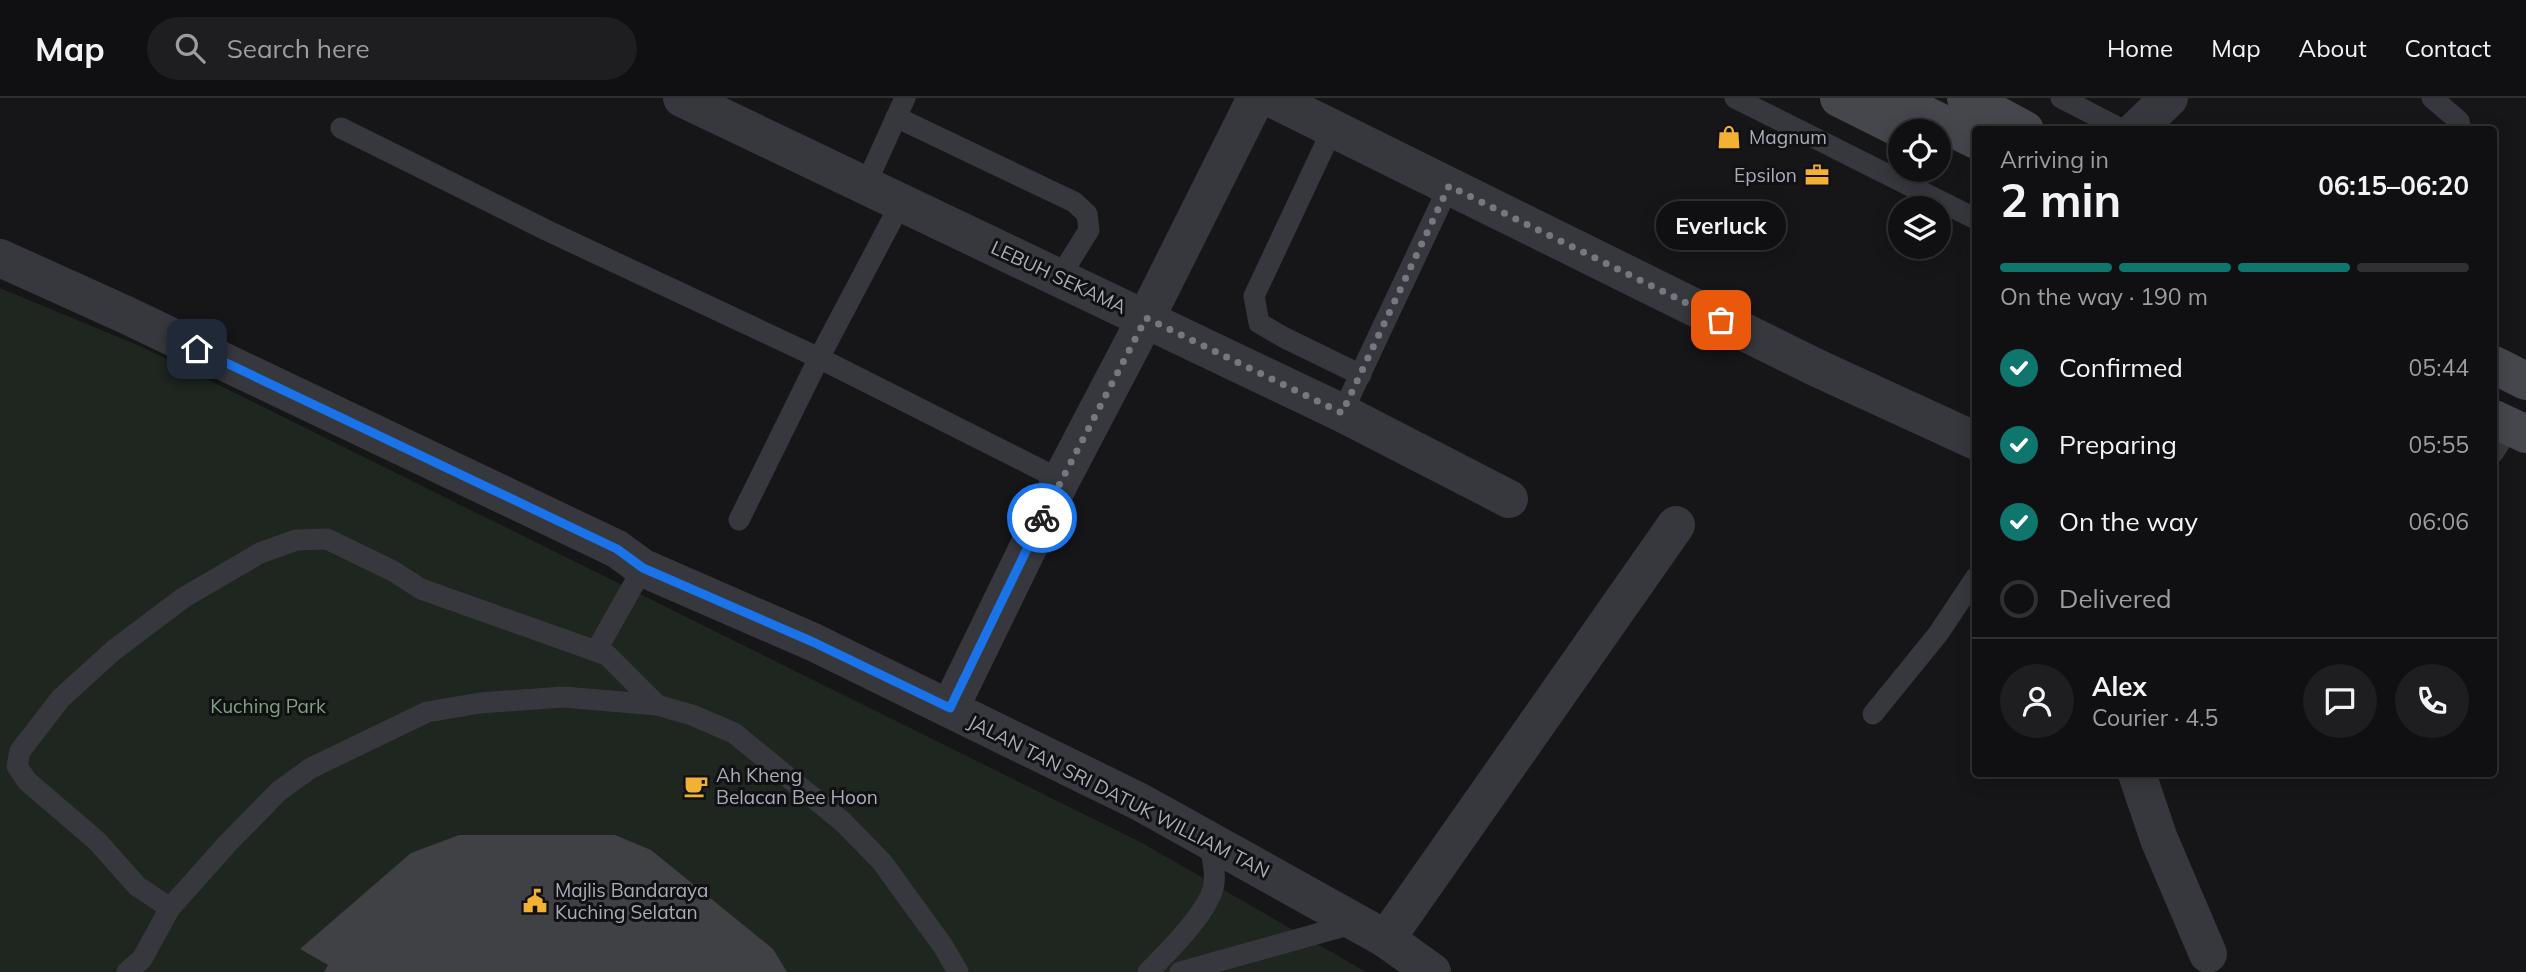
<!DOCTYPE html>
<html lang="en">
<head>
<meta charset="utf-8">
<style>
  :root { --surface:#101012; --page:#1e1e20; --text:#f1f3f6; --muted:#9c9d9f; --line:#303032; --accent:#0f766e }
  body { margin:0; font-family:Mulish,sans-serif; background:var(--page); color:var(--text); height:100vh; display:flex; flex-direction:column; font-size:26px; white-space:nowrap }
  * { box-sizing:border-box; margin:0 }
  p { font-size:23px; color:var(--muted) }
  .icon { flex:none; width:38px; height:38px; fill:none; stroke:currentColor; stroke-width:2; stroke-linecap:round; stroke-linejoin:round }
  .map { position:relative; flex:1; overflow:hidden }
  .sheet { position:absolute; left:1972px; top:28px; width:525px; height:651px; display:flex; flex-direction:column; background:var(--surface); border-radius:7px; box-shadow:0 4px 18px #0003,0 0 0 2px var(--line) }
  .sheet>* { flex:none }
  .fabs { position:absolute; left:1888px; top:21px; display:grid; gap:14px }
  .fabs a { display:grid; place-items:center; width:63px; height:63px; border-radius:50%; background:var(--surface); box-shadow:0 4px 18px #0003,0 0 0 2px var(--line); font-size:35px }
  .pin { position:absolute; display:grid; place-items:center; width:60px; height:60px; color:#fff; margin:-30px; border-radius:14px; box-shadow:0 4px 10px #0006 }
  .courier { position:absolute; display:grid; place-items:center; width:70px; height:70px; margin:-35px; border:5px solid #1a73e8; border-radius:50%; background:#fff; color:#222; box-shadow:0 2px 9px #0007 }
  .bubble { position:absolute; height:49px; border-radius:24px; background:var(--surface); box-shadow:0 4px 18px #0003,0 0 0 2px var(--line); font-size:23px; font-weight:700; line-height:49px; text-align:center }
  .head em { font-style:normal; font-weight:700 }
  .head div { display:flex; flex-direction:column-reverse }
  .head { display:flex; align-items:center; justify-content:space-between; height:119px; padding:0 28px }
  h1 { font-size:46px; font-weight:700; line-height:52px }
  .bar { display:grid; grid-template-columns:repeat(4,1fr); gap:10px 7px; align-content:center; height:84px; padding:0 28px }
  .bar i { height:9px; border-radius:5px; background:var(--line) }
  .bar .on { background:var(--accent) }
  .bar p { grid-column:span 4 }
  .line { display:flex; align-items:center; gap:18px; padding:0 28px; border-top:2px solid var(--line) }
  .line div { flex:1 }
  .round { display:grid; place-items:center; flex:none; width:74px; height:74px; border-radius:37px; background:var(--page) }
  ol { padding:0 28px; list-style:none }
  li { display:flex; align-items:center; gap:21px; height:77px }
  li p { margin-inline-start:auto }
  li .icon { padding:7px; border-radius:50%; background:var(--accent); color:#fff; stroke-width:4 }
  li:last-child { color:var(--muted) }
  li i { width:38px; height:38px; border:4px solid var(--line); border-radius:50% }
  header { display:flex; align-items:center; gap:42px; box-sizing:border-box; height:98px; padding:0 35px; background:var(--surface); border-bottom:2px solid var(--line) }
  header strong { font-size:33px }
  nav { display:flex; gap:38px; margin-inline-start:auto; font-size:24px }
  .search { width:490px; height:63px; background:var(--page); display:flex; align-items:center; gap:18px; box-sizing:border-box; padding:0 24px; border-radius:38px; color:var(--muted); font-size:26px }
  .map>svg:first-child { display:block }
</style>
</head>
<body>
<header>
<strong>Map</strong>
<div class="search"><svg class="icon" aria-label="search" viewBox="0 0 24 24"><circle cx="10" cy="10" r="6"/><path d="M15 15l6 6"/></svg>Search here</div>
<nav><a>Home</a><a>Map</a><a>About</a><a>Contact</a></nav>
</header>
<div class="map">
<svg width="2526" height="874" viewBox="0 0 2526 874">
  <rect width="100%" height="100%" fill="#161618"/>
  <!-- green -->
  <path fill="#1e261f" d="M0,190L142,249L1144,746L1366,874H0Z"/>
  <!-- building -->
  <path fill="#404145" d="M459,737H615L651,752L773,851L787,874H324L328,867L300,851L411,755Z"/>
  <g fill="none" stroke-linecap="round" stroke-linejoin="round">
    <!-- service -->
    <g stroke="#37383d" stroke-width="21">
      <path d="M1735,0L1976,121"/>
      <path d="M2061,0L2123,32"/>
      <path d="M2432,0L2459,23L2461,32"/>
      <path d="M896,19L1074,104L1087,116L1089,132L1059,180"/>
      <path d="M341,30L546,132L819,260L1061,382"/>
      <path d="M1333,30L1254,198L1259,225L1283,239L1361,277"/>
      <path d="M866,86L905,0"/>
      <path d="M1342,315L1449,88"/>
      <path d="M2494,354L2510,328"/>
      <path d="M739,422L819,260L902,103"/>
      <path d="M596,553L643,470"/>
      <path d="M1873,616L1938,536L1976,479"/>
      <path d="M170,810L137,788L97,743L27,683L17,668L20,653L61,600L114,552L183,500L260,455L296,442L327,441L393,473L421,491L607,557L657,607"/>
      <path d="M127,874L142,861L170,810L228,745L279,693L311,670L427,614L480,605L563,599L657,607L692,617L734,635L843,724L882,764L943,848L958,874"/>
      <path d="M1148,874C1166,856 1212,811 1214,785C1216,772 1211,755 1209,741"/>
      <path d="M1180,874L1356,825"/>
    </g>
    <!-- minor -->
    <g stroke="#37383d" stroke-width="38">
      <path d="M682,0L1342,315L1509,401"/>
      <path d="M1271,0L1817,270L1976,343"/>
      <path d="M2136,32L2169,0"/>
      <path d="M2137,676L2159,741L2208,856"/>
      <path d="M1386,841L1676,427"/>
    </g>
    <!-- tertiary -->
    <g stroke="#37383d" stroke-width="38">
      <path d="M0,160L124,216L617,451L643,470L813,544L1140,704L1386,841L1432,874"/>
      <path d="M950,610L1061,382L1146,220L1256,0"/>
    </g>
    <!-- secondary -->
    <g stroke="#45474d" stroke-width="38">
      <path d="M1839,0L1905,33"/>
      <path d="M1891,0L1976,42"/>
      <path d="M1966,0L2025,32"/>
      <path d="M2494,267L2526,283"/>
      <path d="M2494,321L2526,336"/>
    </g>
  </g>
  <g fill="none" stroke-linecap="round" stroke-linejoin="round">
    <!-- done -->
    <path stroke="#757880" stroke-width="7" stroke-dasharray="0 12.6" d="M1042,420L1146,220L1342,315L1449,88L1721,222"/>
    <!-- route -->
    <path stroke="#1a73e8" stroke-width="9" d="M197,251L617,451L643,470L813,544L950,610L1042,420"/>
  </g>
  <!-- icons -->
  <defs>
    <g id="shop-bare" transform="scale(1.89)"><path d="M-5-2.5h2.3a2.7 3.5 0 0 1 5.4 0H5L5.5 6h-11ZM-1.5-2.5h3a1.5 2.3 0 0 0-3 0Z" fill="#f2b134" stroke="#111113" stroke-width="2.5" paint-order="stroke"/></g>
    <g id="office-bare" transform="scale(1.89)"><path d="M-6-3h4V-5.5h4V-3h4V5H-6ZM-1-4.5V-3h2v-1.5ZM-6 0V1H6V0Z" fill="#f2b134" stroke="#111113" stroke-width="2.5" paint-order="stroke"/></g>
    <g id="cafe-bare" transform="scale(1.89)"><path d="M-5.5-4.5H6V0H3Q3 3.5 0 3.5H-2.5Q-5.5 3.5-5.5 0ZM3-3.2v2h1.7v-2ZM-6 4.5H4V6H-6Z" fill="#f2b134" stroke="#111113" stroke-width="2.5" paint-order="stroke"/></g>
    <g id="civic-bare" transform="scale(1.89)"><path d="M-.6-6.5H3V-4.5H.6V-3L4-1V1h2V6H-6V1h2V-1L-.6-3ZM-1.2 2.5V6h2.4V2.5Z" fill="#f2b134" stroke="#111113" stroke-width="2.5" paint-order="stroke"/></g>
  </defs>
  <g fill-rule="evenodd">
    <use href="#shop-bare" x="1729" y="39"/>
    <use href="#office-bare" x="1817" y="77"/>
    <use href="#cafe-bare" x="696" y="688"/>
    <use href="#civic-bare" x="535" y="803"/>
  </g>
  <g text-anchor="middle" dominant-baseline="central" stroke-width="6" stroke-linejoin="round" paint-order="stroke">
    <!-- poi labels -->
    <g font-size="19" fill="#a8adb8" stroke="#111113" text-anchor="start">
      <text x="1749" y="39">Magnum</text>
      <text x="1797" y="77" text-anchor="end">Epsilon</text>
      <text x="716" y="677">Ah Kheng<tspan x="716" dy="22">Belacan Bee Hoon</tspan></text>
      <text x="555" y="792">Majlis Bandaraya<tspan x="555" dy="22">Kuching Selatan</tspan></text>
    </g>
    <!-- street labels -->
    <g font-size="19" fill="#a8adb8" stroke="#111113">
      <text transform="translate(1059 179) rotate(25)">LEBUH SEKAMA</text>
      <text transform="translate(1119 698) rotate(27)">JALAN TAN SRI DATUK WILLIAM TAN</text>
    </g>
    <!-- park labels -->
    <g font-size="19" fill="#7fa381" stroke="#111113">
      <text x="268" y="608">Kuching Park</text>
    </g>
  </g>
</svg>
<div class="fabs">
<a><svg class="icon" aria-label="locate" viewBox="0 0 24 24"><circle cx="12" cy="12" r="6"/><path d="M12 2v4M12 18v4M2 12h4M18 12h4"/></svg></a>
<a><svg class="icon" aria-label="layers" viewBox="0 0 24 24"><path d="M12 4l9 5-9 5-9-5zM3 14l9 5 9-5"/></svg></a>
</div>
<div class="pin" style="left:1721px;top:222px;background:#ea580c"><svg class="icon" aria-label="bag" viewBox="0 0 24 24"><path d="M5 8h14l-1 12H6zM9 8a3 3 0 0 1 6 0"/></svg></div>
<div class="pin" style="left:197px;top:251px;background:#1f2937"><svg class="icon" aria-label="home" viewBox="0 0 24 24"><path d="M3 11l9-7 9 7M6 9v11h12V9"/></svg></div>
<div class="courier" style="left:1042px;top:420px"><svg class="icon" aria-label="bike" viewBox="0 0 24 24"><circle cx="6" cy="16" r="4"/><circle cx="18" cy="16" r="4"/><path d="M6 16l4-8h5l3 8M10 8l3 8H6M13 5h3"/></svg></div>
<div class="bubble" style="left:1656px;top:103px;width:130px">Everluck</div>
<section class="sheet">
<div class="head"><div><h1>2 min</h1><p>Arriving in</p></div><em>06:15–06:20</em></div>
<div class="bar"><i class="on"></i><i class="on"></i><i class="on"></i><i></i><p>On the way · 190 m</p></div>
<ol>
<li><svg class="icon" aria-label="check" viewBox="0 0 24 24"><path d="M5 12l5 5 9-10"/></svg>Confirmed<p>05:44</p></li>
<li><svg class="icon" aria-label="check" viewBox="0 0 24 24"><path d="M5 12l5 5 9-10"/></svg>Preparing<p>05:55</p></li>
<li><svg class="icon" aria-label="check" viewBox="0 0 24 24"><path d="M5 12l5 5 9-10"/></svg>On the way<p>06:06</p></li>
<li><i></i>Delivered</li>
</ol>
<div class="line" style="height:126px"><a class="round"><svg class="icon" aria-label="person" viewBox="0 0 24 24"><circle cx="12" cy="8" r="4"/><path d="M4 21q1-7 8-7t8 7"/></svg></a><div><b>Alex</b><p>Courier · 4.5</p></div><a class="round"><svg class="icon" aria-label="chat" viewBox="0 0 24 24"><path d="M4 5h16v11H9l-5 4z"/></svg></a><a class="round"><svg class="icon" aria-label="phone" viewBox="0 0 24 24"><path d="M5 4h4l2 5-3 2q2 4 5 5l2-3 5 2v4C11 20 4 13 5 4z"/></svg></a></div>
</section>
</div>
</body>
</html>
